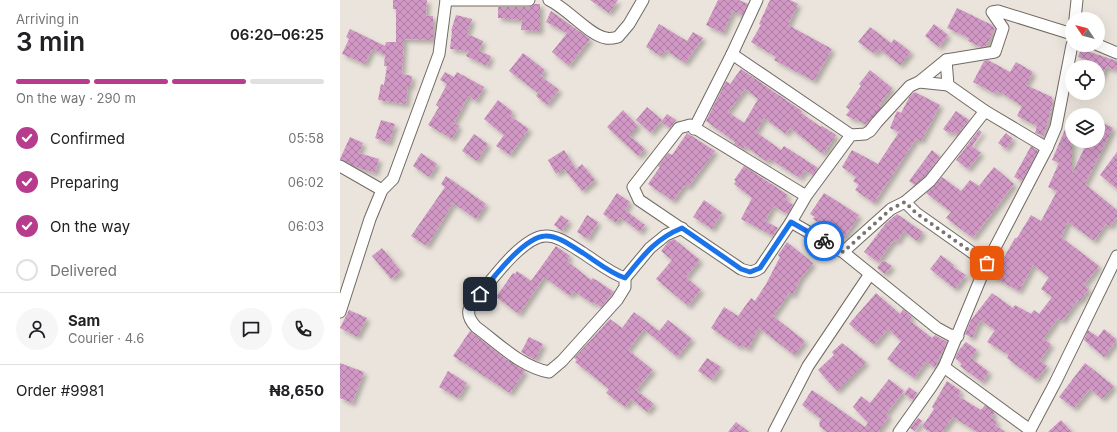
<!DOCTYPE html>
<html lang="en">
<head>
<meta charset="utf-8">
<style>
  :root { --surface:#fff; --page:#f6f6f6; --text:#202124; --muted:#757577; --line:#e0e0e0; --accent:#b83c8d }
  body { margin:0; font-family:Inter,sans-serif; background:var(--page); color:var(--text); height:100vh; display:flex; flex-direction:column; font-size:15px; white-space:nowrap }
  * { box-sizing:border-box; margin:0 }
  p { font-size:13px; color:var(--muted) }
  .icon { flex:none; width:22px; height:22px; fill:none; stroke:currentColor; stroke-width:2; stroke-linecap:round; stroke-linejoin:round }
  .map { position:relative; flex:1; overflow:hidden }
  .drawer { display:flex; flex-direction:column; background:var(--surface); width:340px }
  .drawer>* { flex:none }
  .needle { width:26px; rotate:305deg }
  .buttons { position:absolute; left:725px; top:12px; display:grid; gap:8px }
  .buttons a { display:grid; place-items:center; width:40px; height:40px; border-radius:50%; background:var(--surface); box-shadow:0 4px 16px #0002; font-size:20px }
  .pin { position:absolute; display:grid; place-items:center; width:34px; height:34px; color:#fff; margin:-17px; border-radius:8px; box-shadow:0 2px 6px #0006 }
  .courier { position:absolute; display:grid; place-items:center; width:40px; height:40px; margin:-20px; border:3px solid #1a73e8; border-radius:50%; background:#fff; color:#222; box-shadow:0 1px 5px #0007 }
  .headline em { font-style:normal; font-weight:600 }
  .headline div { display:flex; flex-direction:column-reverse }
  .headline { display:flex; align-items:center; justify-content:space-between; height:68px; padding:0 16px }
  h1 { font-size:26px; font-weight:600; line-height:30px }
  .bar { display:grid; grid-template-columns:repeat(4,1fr); gap:6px 4px; align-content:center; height:48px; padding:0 16px }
  .bar i { height:5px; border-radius:3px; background:var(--line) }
  .bar .on { background:var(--accent) }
  .bar p { grid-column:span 4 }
  .line { display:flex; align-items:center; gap:10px; padding:0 16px; border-top:1px solid var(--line) }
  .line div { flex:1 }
  .round { display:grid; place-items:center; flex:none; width:42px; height:42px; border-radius:21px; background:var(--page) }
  ol { padding:0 16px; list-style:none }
  li { display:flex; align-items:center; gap:12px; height:44px }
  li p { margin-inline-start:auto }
  li .icon { padding:4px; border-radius:50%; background:var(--accent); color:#fff; stroke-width:4 }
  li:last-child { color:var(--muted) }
  li i { width:22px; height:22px; border:2px solid var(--line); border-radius:50% }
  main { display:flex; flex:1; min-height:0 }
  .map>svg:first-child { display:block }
</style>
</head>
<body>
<main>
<section class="drawer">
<div class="headline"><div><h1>3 min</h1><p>Arriving in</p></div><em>06:20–06:25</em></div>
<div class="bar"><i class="on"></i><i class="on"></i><i class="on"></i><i></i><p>On the way · 290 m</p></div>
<ol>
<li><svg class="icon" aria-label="check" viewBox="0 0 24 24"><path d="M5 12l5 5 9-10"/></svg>Confirmed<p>05:58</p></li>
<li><svg class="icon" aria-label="check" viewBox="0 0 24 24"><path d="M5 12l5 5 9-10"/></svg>Preparing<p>06:02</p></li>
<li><svg class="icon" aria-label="check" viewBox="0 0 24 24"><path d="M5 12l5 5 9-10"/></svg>On the way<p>06:03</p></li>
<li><i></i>Delivered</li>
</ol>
<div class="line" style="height:72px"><a class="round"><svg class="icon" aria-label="person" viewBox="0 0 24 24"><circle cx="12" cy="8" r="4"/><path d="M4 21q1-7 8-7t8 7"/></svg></a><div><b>Sam</b><p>Courier · 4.6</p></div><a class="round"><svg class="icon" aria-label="chat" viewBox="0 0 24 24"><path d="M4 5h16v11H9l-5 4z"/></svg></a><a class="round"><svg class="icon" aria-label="phone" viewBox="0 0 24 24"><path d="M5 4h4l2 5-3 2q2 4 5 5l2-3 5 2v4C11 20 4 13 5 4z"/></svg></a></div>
<div class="line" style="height:52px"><div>Order #9981</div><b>₦8,650</b></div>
</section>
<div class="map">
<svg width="777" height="432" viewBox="0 0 777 432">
  <defs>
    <pattern id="building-cross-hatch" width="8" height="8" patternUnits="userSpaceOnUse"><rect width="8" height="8" fill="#d198c5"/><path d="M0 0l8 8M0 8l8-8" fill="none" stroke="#ab7da1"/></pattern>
    <filter id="shadow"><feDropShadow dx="3.5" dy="3.5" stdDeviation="2" flood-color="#0004"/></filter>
  </defs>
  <rect width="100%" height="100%" fill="#ebe4dc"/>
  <!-- building -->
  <g fill="url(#building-cross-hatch)" fill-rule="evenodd" filter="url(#shadow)">
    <path d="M53,0H87L86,16H93V40L64,39L62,74L72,76L71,86H68L66,104L38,100L41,84L44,85L47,66H44L45,55L32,49L25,64L2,54L9,39L6,37L10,29L45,46L46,42H56V9H53Z"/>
    <path d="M250,0H278L269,13Z"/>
    <path d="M378,0H399L408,4L402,15L393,11L383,33L366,25Z"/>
    <path d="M430,0H450L458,4L448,25L492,49L474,81L434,60L436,57L411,42L421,25L419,24Z"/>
    <path d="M194,4H200V31L181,30L182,20L158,18V7H189Z"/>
    <path d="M617,8L652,25L655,29L646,46L641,47L628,41L629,38L607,28Z"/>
    <path d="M211,11L250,39L229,66L212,52L227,33L206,22Z"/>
    <path d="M116,15L132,19L127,34L143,41L139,51L151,56L147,66L126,56L128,51L110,49L112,31H111Z"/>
    <path d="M319,24L347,41L353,32L363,38L345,63L325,50L321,56L306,47Z"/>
    <path d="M594,24L608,35L599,47L585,36Z"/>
    <path d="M530,27L551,43L554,39L571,52L560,65L539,49L535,54L518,42Z"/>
    <path d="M741,49L777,61V70L766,67L758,84V67H746L749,61L738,57Z"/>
    <path d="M183,53L205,70L201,76L219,90L207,105L196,96L198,93L169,71Z"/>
    <path d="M648,60L670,72L676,62L693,72L686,85L712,97L713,101L704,136L695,133L697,126L677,116L682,106L658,91L656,94L633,82L644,61Z"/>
    <path d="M401,69L462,111L461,113L481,127L482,126L496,135L483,154L450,128L446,134L424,118L416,132L441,150L444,146L478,168L473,175L465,170L460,178L430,159L427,162L405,146L403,149L394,144L395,142L366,121L386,81L390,84ZM405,89L418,99L404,123L388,112Z"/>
    <path d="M530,70L552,88L539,105L541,106L540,109L526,125L515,118L514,120L506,115L510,110L506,107L521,86L519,84Z"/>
    <path d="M105,72L114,77L117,72L144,87L136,101L128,96L114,123L119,126L112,139L88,125L99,107L96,105L107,84L100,80Z"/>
    <path d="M575,92L600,105L581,141L576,139L534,203L515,190L519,185L513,181L516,177L502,167L512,150L538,164L559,132L550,128L557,111L561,113L570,96Z"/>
    <path d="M158,100L173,112L170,116L189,129L170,155L156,146L164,135L144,119Z"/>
    <path d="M307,107L322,120L311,133L296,120Z"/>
    <path d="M283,110L298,126L289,135L305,149L298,156L267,127Z"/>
    <path d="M616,111L629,120L617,135L611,131L610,134L603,129Z"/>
    <path d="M732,113V173L748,141H758V120L773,128L745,184L777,210V217L770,227L766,224L754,241L728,222L721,237L759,266L744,285L749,289L740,301L738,300L722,321L718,318L703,339L711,344L700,361L707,366L696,380L667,358L669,355L647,342L655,330L640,320L632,338L625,334L631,320L652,293L673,308L675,305L691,314L694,310L699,314L712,297L701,289L709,277L693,265L679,291L653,277L675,238H677L691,215L701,221L717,191L708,187L719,163L712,160Z"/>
    <path d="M327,114L336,120L330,128L321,122Z"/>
    <path d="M41,120L55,124L49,143L35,138Z"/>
    <path d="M639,130L642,132L632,146L641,153L628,169L616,160Z"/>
    <path d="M347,133L375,151L348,187L345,185L333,201L308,184L320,167L318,166L328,153L332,155Z"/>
    <path d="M666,133L673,139L666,149L658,143Z"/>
    <path d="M134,134L148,144L137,161L122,151Z"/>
    <path d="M10,137L23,143L19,153L39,159L35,173L18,168L0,159Z"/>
    <path d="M691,146L698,151L682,181L674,177Z"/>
    <path d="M224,150L236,169L242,164L255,180L242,191L224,169L216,174L208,160Z"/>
    <path d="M592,150L600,157L585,176L575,185L569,181Z"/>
    <path d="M777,152V189L760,175Z"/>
    <path d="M81,153L97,164L89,177L73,166Z"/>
    <path d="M404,166L448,195L445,199L453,205L448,214L433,206L425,221L438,228L433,236L401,219L412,198L394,184L396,181L394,180Z"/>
    <path d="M654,167L674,184L633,238L606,218L611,212L586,193L602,177L621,191L630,180L639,186Z"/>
    <path d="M106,176L146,204L136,219L113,203L87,246L71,236L105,187L101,184Z"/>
    <path d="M277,193L290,202L285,210L305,225L300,232L280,217L276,223L263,214Z"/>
    <path d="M484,193L519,215L504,238L473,219L475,217L470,214Z"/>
    <path d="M364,200L382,213L372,229L353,217Z"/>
    <path d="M557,214L583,232L577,241L564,231L557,242L554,240L538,262L524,252L546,223Z"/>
    <path d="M221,215L229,221L222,231L214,225Z"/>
    <path d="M247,215L258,222L248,239L237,232Z"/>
    <path d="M334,239L360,260L346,277L361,290L348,306L316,279L332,260L321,251L328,242Z"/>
    <path d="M447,242L473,263L460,279L453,295L449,293L433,316L465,341L454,355L419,328L408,349L401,345L399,347L371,328L384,307L398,316L411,298L415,301L426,284L440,257L438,255Z"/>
    <path d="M216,246L230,256L227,261L251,280L253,278L274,292L261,307L254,302L253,304L234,291L230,296L204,277L179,314L156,297L173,273L175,274L177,271L191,281Z"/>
    <path d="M42,248L61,271L51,279L32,256Z"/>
    <path d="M601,255L614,265L613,267L626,275L615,289L590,269Z"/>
    <path d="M543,260L552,266L545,274L537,268Z"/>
    <path d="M536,293L560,314L563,309L572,317L569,320L592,338L595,335L607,342L595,367L586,362L574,378L547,359L561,341L548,329L534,345L509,324Z"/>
    <path d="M9,310L27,318L17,337L0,328Z"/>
    <path d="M294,312L319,331L328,320L352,339L337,357L304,329L288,350L313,370L296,390L314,404L307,412L291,399L285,407L266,393L269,389L235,362L237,360L234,358L270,319L282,328Z"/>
    <path d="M764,329L777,340L764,357L744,340L748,330L758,337Z"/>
    <path d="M130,331L166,359L185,371L170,393L113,356Z"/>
    <path d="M189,337L203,344L195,360L181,352Z"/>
    <path d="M626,342L637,350L631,358L649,372L642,382L620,366L622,364L615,358L619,350Z"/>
    <path d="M502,343L526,362L497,391L478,370L494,355L492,352Z"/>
    <path d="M367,358L381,367L372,380L358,371Z"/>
    <path d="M0,363L24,372L12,403L0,398Z"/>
    <path d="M745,363L774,386L762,399L750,389L734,408L719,397Z"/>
    <path d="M108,371L127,383L118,398L99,387Z"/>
    <path d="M549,379L564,391L546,414L549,416L538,432H487L479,426L480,424L479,423L481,419L462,405L472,390L525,427L528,423L513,407L521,396L530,403Z"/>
    <path d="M607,381L621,391L618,396L641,410L645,405L655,413L651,417L657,421L655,425L665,432H637L613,417L602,432H590L582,427L594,409L592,407Z"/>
    <path d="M569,387L577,393L573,400L564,394Z"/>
    <path d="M578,418L582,421L575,431L570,428Z"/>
    <path d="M721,420L732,432H708Z"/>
    <path d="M396,422L409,432H388Z"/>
  </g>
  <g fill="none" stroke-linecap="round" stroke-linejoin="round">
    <!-- street casing -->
    <g stroke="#716a63" stroke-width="13">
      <g id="street">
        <path d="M106,0H189"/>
        <path d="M209,0C227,8 250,36 266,38C269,39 274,38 278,37L289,24L303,0"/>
        <path d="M735,19L737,0"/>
        <path d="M758,45L777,53"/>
        <path d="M392,54L511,135"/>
        <path d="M606,60L608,85L645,111L707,148"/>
        <path d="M579,82L606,60L655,52L663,28L652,12L658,11L732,34"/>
        <path d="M354,129L392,54L417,0"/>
        <path d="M0,166L42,190"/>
        <path d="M466,196L350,125L339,128L293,187L299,200L401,269C409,272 413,273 420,268L451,222L466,196L511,135L525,134L530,131L537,122L570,86L579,82L608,85"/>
        <path d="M565,202L590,181L645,111"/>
        <path d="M451,222L503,252L597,328L610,335L618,336"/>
        <path d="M503,252L551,209L565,202L576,213L647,263"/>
        <path d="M285,278C270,273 257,262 243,253C233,247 218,235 205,236C183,237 153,278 140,294C129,306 123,313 136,327C158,343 181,367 209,372L222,361L277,300L285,287V278L310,248L326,235L342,228"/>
        <path d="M0,312L30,219L42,190L53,179L99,54L106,0"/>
        <path d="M604,367L690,430"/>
        <path d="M434,432L468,366L530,274"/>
        <path d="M559,432L591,387L604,367L647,263L707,148L716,127L732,45"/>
        <path d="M689,432L715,383L777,256"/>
      </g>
    </g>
    <!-- street -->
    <use href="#street" stroke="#fff" stroke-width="11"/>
  </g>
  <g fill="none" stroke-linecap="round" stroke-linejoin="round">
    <!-- done -->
    <path stroke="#79746f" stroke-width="4" stroke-dasharray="0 7.2" d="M484,241L503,252L551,209L565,202L576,213L647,263"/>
    <!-- route -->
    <path stroke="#1a73e8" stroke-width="5" d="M140,294C153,278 184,237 205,236C218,235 233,247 243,253C257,262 270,273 285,278C303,256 315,239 342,228L401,269L410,272L420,268L451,222L484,241"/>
  </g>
</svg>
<div class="buttons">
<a><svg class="needle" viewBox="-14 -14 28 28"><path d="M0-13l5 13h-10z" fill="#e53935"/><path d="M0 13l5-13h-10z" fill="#757577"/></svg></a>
<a><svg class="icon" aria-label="locate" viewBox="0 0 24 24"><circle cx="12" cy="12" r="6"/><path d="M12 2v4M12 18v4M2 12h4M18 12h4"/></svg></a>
<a><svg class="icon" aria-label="layers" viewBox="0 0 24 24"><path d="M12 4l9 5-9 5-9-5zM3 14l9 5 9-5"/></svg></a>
</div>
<div class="pin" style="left:647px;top:263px;background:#ea580c"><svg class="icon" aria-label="bag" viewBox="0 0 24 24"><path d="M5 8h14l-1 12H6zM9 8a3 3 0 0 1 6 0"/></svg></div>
<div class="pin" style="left:140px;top:294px;background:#1f2937"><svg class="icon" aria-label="home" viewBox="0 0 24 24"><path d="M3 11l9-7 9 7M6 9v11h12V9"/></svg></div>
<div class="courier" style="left:484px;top:241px"><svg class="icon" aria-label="bike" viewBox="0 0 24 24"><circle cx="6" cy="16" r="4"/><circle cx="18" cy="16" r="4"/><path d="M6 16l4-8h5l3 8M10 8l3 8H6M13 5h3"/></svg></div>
</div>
</main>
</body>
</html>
